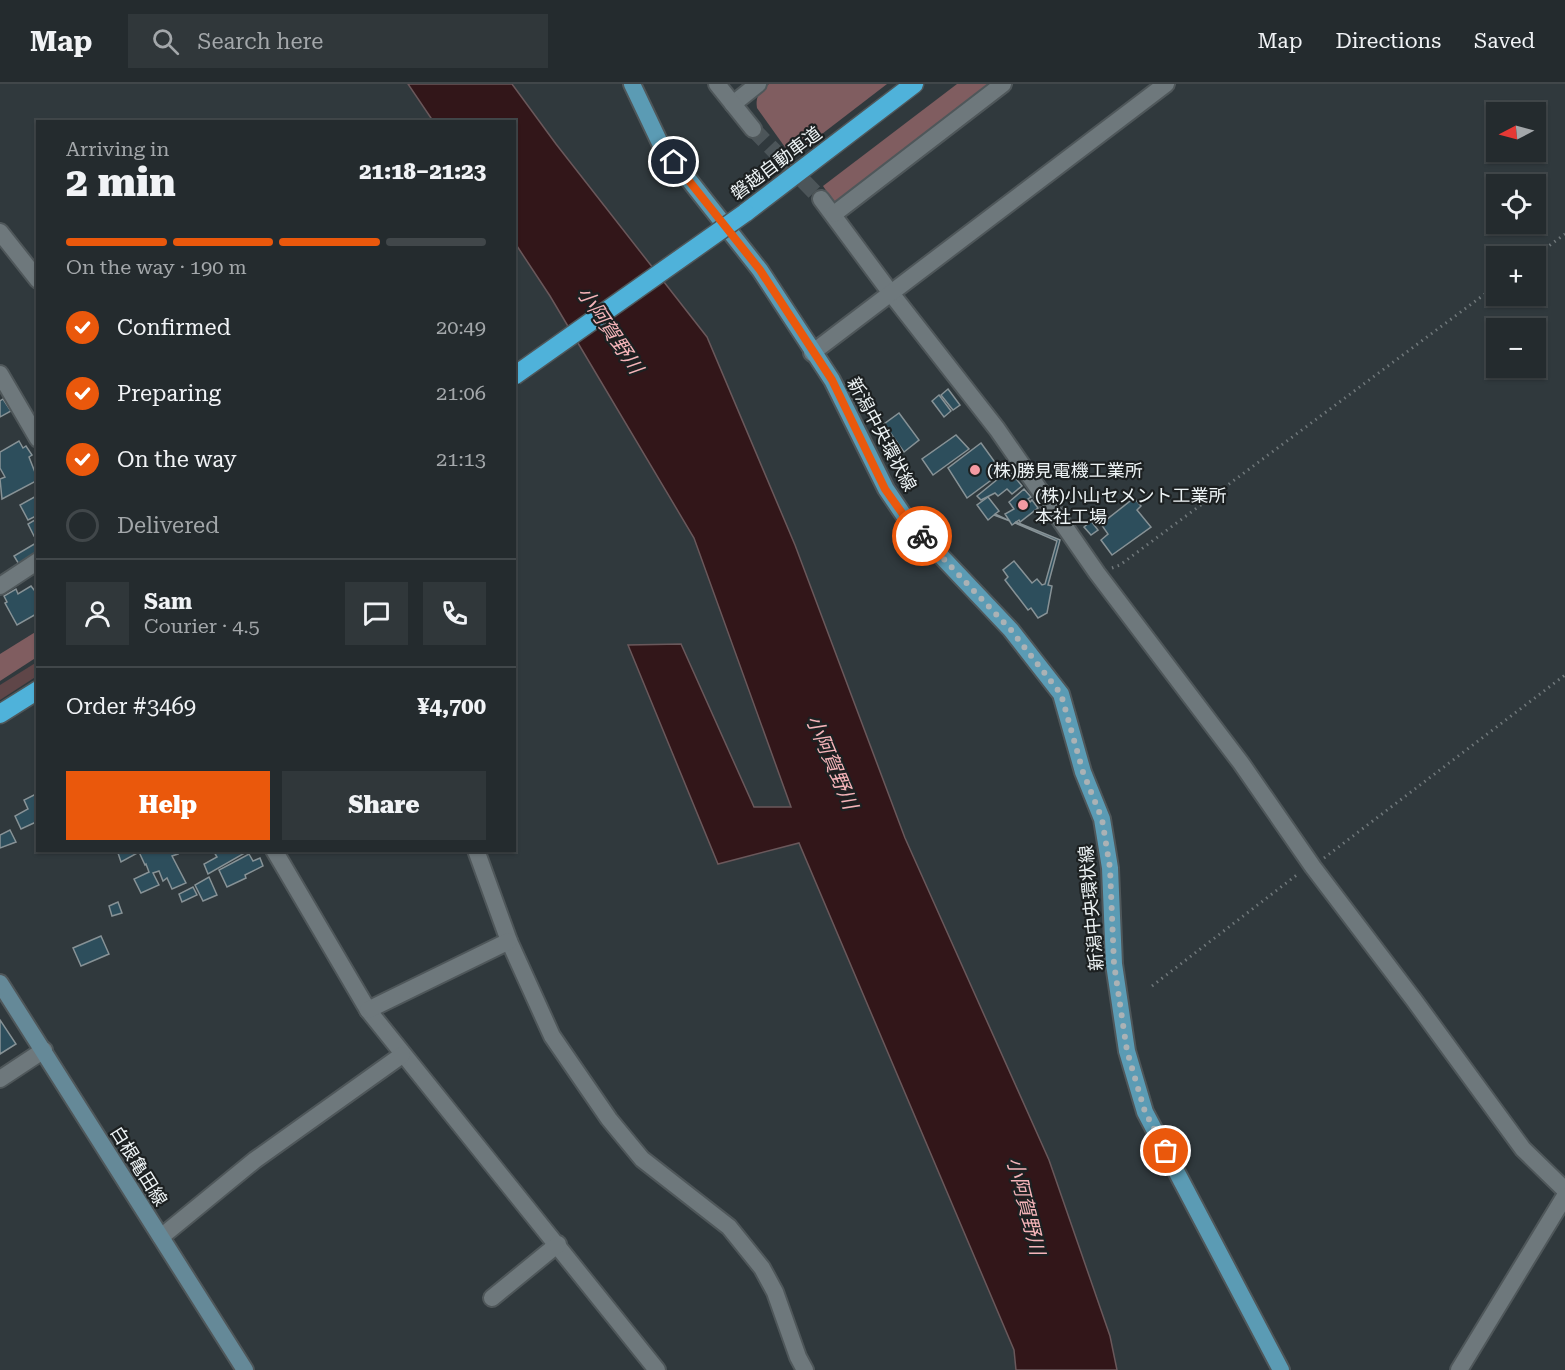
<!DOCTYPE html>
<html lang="en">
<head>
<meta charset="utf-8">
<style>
  :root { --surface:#242b2e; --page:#30373a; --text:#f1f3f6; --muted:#a3a7aa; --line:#41474a; --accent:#ea580c }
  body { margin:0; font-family:"Roboto Serif","Noto Sans JP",serif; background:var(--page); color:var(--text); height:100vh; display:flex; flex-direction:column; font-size:22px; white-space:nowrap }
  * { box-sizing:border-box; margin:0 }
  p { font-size:20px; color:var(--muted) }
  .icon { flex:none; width:33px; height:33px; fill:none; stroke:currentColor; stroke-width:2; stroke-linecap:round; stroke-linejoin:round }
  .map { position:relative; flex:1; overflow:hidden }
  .panel { position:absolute; left:36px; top:36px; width:480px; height:732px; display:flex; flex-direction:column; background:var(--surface); border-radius:0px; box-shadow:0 2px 4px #0004,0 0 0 2px var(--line) }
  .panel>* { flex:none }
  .needle { width:39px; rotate:264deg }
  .controls { position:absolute; left:1486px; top:18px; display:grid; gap:12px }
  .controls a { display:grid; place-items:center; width:60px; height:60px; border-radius:0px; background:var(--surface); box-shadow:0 2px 4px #0004,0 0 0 2px var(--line); font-size:30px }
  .pin { position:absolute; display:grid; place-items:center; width:51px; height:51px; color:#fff; margin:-26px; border:3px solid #fff; border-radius:50%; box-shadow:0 2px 6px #0007 }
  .courier { position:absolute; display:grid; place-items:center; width:60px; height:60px; margin:-30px; border:4px solid #ea580c; border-radius:50%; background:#fff; color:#222; box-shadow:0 2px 8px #0007 }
  .head em { font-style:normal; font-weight:800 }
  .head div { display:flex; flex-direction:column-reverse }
  .head { display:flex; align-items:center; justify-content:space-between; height:102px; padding:0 30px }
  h1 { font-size:39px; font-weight:800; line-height:45px }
  .bar { display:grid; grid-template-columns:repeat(4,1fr); gap:9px 6px; align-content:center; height:72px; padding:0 30px }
  .bar i { height:8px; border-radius:4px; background:var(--line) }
  .bar .selected { background:var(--accent) }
  .bar p { grid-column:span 4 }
  .line { display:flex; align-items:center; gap:15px; padding:0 30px; border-top:2px solid var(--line) }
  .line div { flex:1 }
  .round { display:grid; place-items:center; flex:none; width:63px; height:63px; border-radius:0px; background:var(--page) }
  ol { padding:0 30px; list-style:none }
  li { display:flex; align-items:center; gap:18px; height:66px }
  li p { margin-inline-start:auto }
  li .icon { padding:6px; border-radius:50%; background:var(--accent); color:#fff; stroke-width:4 }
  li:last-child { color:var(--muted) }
  li i { width:33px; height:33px; border:3px solid var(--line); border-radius:50% }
  .button { display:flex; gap:12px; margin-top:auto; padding:12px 30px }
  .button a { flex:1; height:69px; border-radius:0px; background:var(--accent); color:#fff; font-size:24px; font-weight:800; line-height:69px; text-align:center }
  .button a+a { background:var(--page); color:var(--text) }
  header { display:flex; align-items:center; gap:36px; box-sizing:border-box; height:84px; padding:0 30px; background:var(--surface); border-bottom:2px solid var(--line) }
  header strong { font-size:28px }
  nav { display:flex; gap:33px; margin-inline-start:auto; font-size:21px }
  .search { width:420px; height:54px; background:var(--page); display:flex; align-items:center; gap:15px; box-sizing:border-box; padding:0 21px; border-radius:0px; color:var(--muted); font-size:22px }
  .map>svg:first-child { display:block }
</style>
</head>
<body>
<header>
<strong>Map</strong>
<div class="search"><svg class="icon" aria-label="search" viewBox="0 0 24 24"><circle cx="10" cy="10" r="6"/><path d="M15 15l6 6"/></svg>Search here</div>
<nav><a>Map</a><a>Directions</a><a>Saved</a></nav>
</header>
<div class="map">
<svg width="1565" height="1286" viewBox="0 0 1565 1286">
  <rect width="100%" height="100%" fill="#30393d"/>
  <!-- green -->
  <path fill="#5f4648" d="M37,578V592L0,616V601Z"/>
  <!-- forest -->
  <g fill="#805d60">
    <path d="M769,0H887L792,73L757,24C755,12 760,7 769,0Z"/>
    <path d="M957,0H998L836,121L823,102Z"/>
    <path d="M37,547V573L0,597V570Z"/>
  </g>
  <!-- water -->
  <path fill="#321619" stroke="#6a585b" stroke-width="1.5" d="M408,0H512L556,60L707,253L795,461L905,754L1049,1076L1110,1252L1117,1286H1016L1014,1266L799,759L718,780L628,561L681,560L754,723H791L694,454L550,212L515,159L514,38L433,37Z"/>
  <!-- building -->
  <g fill="#2d4e5c" stroke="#879296" stroke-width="1.5">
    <path d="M948,305L960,321L953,326L941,311Z"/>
    <path d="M939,311L951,327L944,333L932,317Z"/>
    <path d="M3,315L11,327L0,333V317Z"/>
    <path d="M899,329L919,356L904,368L884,340Z"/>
    <path d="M956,351L969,365L933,391L922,375Z"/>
    <path d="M19,357L23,364L26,362L32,371L29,373L38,396L2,415L0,395L5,393L0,384V368Z"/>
    <path d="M981,359L1002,388L967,414L948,384Z"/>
    <path d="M1009,386L1022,402L1012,410L1007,405L998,412L995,409L981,416L977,412Z"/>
    <path d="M1024,405L1031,413L1028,415L1030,418L1032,416L1038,424L1020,438L1019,436L1012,441L1005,430L1014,425L1009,418Z"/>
    <path d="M38,411V431L28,436L20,421Z"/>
    <path d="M988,413L999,427L995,430L1010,437L994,431L988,436L977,421Z"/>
    <path d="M1134,414L1141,422L1137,426L1151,443L1112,471L1101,456L1108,450L1101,440Z"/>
    <path d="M38,434V450L34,452L28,440Z"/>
    <path d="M1091,437L1098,446L1091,451L1084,443Z"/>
    <path d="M1016,438L1060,456L1048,501L1052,502L1047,529L1038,534L1031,524L1028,526L1005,496L1008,493L1003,486L1014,477L1032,499L1037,495L1042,501L1045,500L1057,457L1015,439Z"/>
    <path d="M36,459L38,471L20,482L14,472Z"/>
    <path d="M31,502L38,511V529L17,541L5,519L7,518L4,512L16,505L18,510Z"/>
    <path d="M38,709V741L36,738L21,745L15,732L28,725L24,716Z"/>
    <path d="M10,746L16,758L0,764V751Z"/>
    <path d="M117,766H140L142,769L148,766H176L178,770L172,772L186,799L172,805L167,794L163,797L159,787L153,789L159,801L141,809L134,795L149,788L146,780L145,781L139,768L121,778Z"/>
    <path d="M217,766H250L208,790L204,780L217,773L214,768Z"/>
    <path d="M249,770L253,777L260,774L263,782L245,791L246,794L227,803L219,786Z"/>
    <path d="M209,793L217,811L203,817L195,801Z"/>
    <path d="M193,803L197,811L182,818L179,810Z"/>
    <path d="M118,818L122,829L112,832L109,822Z"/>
    <path d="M101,852L109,870L81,882L73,864Z"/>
    <path d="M0,936L16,960L0,970Z"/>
  </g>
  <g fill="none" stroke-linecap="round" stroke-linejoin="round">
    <!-- minor-tunnel -->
    <path stroke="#4c5559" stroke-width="16" stroke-dasharray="16 8" stroke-linecap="butt" d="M753,45L821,115"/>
    <!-- minor casing -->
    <g stroke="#4f575a" stroke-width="20">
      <g id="minor">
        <path d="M733,20L758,0"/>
        <path d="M821,115L890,208L997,345L1097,489L1241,679L1313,783L1414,916L1523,1065L1565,1106"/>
        <path d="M834,130L1003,0"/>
        <path d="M0,148L38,196"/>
        <path d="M0,290L38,355"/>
        <path d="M0,502L38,477"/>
        <path d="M274,766L368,926L657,1286"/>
        <path d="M476,766L509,857L552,952L609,1035L642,1075L729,1143L762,1184L775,1208L798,1273L805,1286"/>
        <path d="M368,926L509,857"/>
        <path d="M0,995L44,966"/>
        <path d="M161,1153L255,1076L402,971"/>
        <path d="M492,1214L558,1160"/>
        <path d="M1459,1286L1565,1112"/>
      </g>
    </g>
    <!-- tertiary casing -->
    <g stroke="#4f575a" stroke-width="20">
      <g id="tertiary">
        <path d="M717,0L753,45"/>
        <path d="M812,269L1166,0"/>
      </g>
    </g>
    <!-- secondary casing -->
    <g stroke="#4f575a" stroke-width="20">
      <path id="secondary" d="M0,899L245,1286"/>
    </g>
    <!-- primary casing -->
    <g stroke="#4f575a" stroke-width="20">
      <path id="primary" d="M632,0L660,59L760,186L832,296L886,405L907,436L1011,546L1061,610L1083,688L1102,735L1110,784L1114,880L1127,967L1145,1028L1281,1286"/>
    </g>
    <!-- motorway casing -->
    <g stroke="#4f575a" stroke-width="21">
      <g id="motorway">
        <path d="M745,129L914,0"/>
        <path d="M0,630L38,606"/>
      </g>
    </g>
    <!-- path -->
    <g stroke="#70787b" stroke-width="3" stroke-dasharray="1.5 4.5" stroke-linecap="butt">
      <path d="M1535,172L1565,150"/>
      <path d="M1112,484L1120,481L1497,201"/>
      <path d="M1324,774L1565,591"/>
      <path d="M1152,902L1298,790"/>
    </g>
    <!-- minor -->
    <use href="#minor" stroke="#6e787c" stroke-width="16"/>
    <!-- tertiary -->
    <use href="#tertiary" stroke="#6e787c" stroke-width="16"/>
    <!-- secondary -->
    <use href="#secondary" stroke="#658998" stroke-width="16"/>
    <!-- primary -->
    <use href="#primary" stroke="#5b9bb4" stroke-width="16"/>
    <!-- motorway -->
    <use href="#motorway" stroke="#4fb2da" stroke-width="18"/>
    <!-- motorway-bridge casing -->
    <g stroke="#4f575a" stroke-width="21" stroke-linecap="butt">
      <path id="motorway-bridge" d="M514,292L745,129"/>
    </g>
    <!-- motorway-bridge -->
    <use href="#motorway-bridge" stroke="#4fb2da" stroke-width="18"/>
  </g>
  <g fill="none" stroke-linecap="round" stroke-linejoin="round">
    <!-- done -->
    <path stroke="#abb2b5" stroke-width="6" stroke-dasharray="0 10.8" d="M922,452L1011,546L1061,610L1083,688L1102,735L1110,784L1114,880L1127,967L1145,1028L1166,1067"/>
    <!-- route -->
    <path stroke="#ea580c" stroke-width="8" d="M674,78L760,186L832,296L885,405L907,436L922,452"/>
  </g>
  <!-- markers -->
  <g fill="#f49aa2" stroke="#1c2021" stroke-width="2">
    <circle cx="975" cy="386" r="6"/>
    <circle cx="1023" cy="421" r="6"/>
  </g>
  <g text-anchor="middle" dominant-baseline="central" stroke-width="4.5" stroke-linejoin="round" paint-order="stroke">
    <!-- street labels -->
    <g font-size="18" fill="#edf3f5" stroke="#1c2021">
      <text transform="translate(776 79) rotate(-37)">磐越自動車道</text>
      <text transform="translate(882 350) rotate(62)">新潟中央環状線</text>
      <text transform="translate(1091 824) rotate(-95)">新潟中央環状線</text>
      <text transform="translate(139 1082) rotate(58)">白根亀田線</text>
    </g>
    <!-- poi labels -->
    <g font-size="18" fill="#edf3f5" stroke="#1c2021" text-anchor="start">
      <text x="987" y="386">(株)勝見電機工業所</text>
      <text x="1035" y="411">(株)小山セメント工業所<tspan x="1035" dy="21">本社工場</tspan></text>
    </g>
    <!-- water labels -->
    <g font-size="20" font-style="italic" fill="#f5b4b9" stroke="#1c2021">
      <text transform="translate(610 246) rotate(56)">小阿賀野川</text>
      <text transform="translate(832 678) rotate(67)">小阿賀野川</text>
      <text transform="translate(1026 1122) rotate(76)">小阿賀野川</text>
    </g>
  </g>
</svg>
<div class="controls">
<a><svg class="needle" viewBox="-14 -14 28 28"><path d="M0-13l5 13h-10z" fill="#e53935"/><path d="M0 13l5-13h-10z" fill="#a3a7aa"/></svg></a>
<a><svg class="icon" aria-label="locate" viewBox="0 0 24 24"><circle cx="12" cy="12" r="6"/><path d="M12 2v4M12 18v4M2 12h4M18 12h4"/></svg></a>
<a>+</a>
<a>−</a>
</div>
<div class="pin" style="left:1166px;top:1067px;background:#ea580c"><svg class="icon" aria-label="bag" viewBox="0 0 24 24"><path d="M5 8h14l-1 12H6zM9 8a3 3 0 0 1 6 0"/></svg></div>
<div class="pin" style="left:674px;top:78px;background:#1f2937"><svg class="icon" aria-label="home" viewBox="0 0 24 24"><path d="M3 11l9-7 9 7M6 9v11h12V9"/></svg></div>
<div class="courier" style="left:922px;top:452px"><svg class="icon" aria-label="bike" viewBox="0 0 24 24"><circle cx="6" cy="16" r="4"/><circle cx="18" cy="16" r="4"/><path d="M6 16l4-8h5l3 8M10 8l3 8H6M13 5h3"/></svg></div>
<section class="panel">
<div class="head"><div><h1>2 min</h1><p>Arriving in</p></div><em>21:18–21:23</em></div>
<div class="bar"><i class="selected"></i><i class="selected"></i><i class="selected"></i><i></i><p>On the way · 190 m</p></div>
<ol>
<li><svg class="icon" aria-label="check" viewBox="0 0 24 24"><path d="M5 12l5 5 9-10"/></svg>Confirmed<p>20:49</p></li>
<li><svg class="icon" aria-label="check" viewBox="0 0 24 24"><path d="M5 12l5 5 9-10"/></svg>Preparing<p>21:06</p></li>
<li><svg class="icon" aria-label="check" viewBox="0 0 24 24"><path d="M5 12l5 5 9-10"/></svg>On the way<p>21:13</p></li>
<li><i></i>Delivered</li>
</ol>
<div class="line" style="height:108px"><a class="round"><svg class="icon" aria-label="person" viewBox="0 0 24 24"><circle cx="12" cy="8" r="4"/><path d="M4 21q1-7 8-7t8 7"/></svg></a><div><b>Sam</b><p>Courier · 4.5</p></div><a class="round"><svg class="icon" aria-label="chat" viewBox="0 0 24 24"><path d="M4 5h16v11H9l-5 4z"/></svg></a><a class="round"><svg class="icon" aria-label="phone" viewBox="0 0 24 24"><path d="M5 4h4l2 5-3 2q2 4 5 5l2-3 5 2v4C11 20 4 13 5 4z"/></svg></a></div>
<div class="line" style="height:78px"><div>Order #3469</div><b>¥4,700</b></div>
<div class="button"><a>Help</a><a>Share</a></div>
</section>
</div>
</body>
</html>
